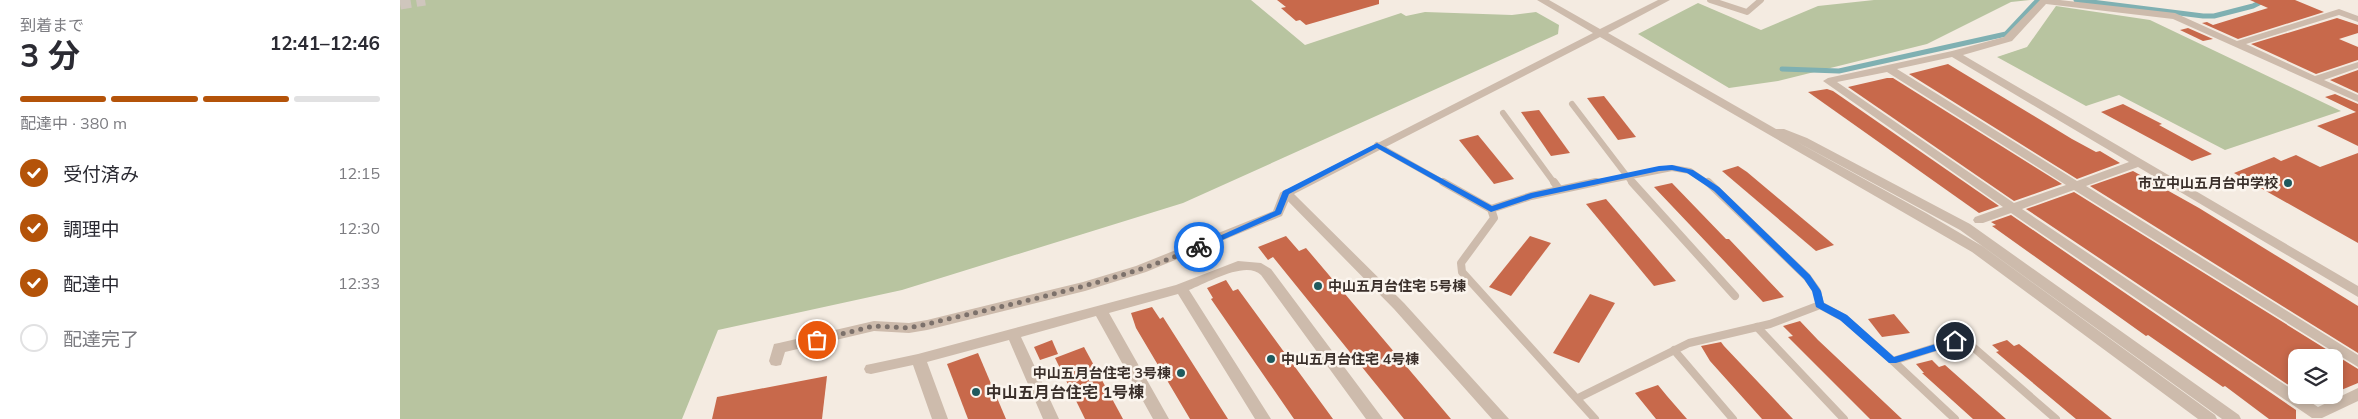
<!DOCTYPE html>
<html lang="ja">
<head>
<meta charset="utf-8">
<style>
  :root { --surface:#fff; --page:#f7f7f7; --text:#2b2b33; --muted:#7c7c81; --line:#e1e1e2; --accent:#b45309 }
  body { margin:0; font-family:Mulish,"Noto Sans JP",sans-serif; background:var(--page); color:var(--text); height:100vh; display:flex; flex-direction:column; font-size:19px; white-space:nowrap }
  * { box-sizing:border-box; margin:0 }
  p { font-size:16px; color:var(--muted) }
  .icon { flex:none; width:28px; height:28px; fill:none; stroke:currentColor; stroke-width:2; stroke-linecap:round; stroke-linejoin:round }
  .map { position:relative; flex:1; overflow:hidden }
  .details { display:flex; flex-direction:column; background:var(--surface); width:400px }
  .details>* { flex:none }
  .controls { position:absolute; left:1888px; top:349px; display:grid; gap:10px }
  .controls a { display:grid; place-items:center; width:55px; height:55px; border-radius:10px; background:var(--surface); box-shadow:0 2px 8px #0003; font-size:25px }
  .pin { position:absolute; display:grid; place-items:center; width:42px; height:42px; color:#fff; margin:-21px; border:2px solid #fff; border-radius:50%; box-shadow:0 1px 5px #0007 }
  .courier { position:absolute; display:grid; place-items:center; width:50px; height:50px; margin:-25px; border:4px solid #1a73e8; border-radius:50%; background:#fff; color:#222; box-shadow:0 1px 6px #0007 }
  .head em { font-style:normal; font-weight:700 }
  .head div { display:flex; flex-direction:column-reverse }
  .head { display:flex; align-items:center; justify-content:space-between; height:85px; padding:0 20px }
  h1 { font-size:32px; font-weight:700; line-height:38px }
  .bar { display:grid; grid-template-columns:repeat(4,1fr); gap:8px 5px; align-content:center; height:60px; padding:0 20px }
  .bar i { height:6px; border-radius:4px; background:var(--line) }
  .bar .on { background:var(--accent) }
  .bar p { grid-column:span 4 }
  ol { padding:0 20px; list-style:none }
  li { display:flex; align-items:center; gap:15px; height:55px }
  li p { margin-inline-start:auto }
  li .icon { padding:5px; border-radius:50%; background:var(--accent); color:#fff; stroke-width:4 }
  li:last-child { color:var(--muted) }
  li i { width:28px; height:28px; border:2px solid var(--line); border-radius:50% }
  main { display:flex; flex:1; min-height:0 }
  .map>svg:first-child { display:block }
</style>
</head>
<body>
<main>
<section class="details">
<div class="head"><div><h1>3 分</h1><p>到着まで</p></div><em>12:41–12:46</em></div>
<div class="bar"><i class="on"></i><i class="on"></i><i class="on"></i><i></i><p>配達中 · 380 m</p></div>
<ol>
<li><svg class="icon" aria-label="check" viewBox="0 0 24 24"><path d="M5 12l5 5 9-10"/></svg>受付済み<p>12:15</p></li>
<li><svg class="icon" aria-label="check" viewBox="0 0 24 24"><path d="M5 12l5 5 9-10"/></svg>調理中<p>12:30</p></li>
<li><svg class="icon" aria-label="check" viewBox="0 0 24 24"><path d="M5 12l5 5 9-10"/></svg>配達中<p>12:33</p></li>
<li><i></i>配達完了</li>
</ol>
</section>
<div class="map">
<svg width="1958" height="419" viewBox="0 0 1958 419">
  <rect width="100%" height="100%" fill="#f4ebe1"/>
  <!-- green -->
  <g fill="#b8c4a0">
    <path d="M0,0H851L905,45L1001,13L1006,16L1025,12L1112,15L1136,12L1159,25L1158,34L783,203L502,290L318,330L282,419H0Z"/>
    <path d="M1474,0H1630L1611,2L1527,44L1378,81L1329,88L1238,34L1298,3L1361,30L1418,6Z"/>
    <path d="M1656,6L1750,20L1941,111L1825,150L1719,95L1686,106L1597,57L1627,47Z"/>
  </g>
  <g fill="none" stroke-linecap="round" stroke-linejoin="round">
    <!-- stream -->
    <g stroke="#7fb0b2" stroke-width="5">
      <path d="M1676,0L1803,16H1814L1853,6L1859,3L1858,0"/>
      <path d="M1382,69L1439,71L1606,34L1638,0"/>
    </g>
  </g>
  <!-- building -->
  <g fill="#c8694b">
    <path d="M877,0H979V4L906,25L900,20L896,21L881,8L886,7Z"/>
    <path d="M1850,0H1895L1924,12L1838,39L1802,23L1807,22L1813,25L1868,8Z"/>
    <path d="M1937,18L1958,25V33L1939,39L1958,47V60L1916,74L1851,44Z"/>
    <path d="M1788,28L1813,39L1803,41L1780,30Z"/>
    <path d="M1548,64L1672,139L1696,152L1700,151L1720,163L1677,179L1509,74Z"/>
    <path d="M1958,70V93L1930,80Z"/>
    <path d="M1487,78H1493L1662,184L1614,201L1448,87Z"/>
    <path d="M1427,89L1433,91L1599,206L1579,213L1408,92Z"/>
    <path d="M1935,94L1958,104V146L1917,126L1956,112L1925,97Z"/>
    <path d="M1204,96L1236,137L1218,140L1187,98Z"/>
    <path d="M1723,104L1762,124L1759,125L1812,154L1792,161L1701,112Z"/>
    <path d="M1139,110L1170,153L1151,156L1121,112Z"/>
    <path d="M1078,135L1114,179L1094,184L1059,140Z"/>
    <path d="M1958,153V243L1834,173L1874,157L1881,161L1896,155L1920,167Z"/>
    <path d="M1338,166L1347,172L1434,245L1416,251L1322,171Z"/>
    <path d="M1733,171L1799,208L1958,306V353L1690,186Z"/>
    <path d="M1272,183L1326,239H1329L1384,297L1363,302L1254,187Z"/>
    <path d="M1674,192L1958,369V383L1934,393V358H1896V390L1626,209Z"/>
    <path d="M1206,199L1276,281L1254,286L1186,204Z"/>
    <path d="M1611,215L1896,410V419H1869L1825,386L1823,387L1748,335L1746,336L1592,226L1596,225L1591,222Z"/>
    <path d="M886,236L899,251L906,248L1051,419H1004L873,257L868,260L858,247Z"/>
    <path d="M1130,236L1151,243L1111,296L1089,287Z"/>
    <path d="M826,280L833,291L838,289L933,419H894L811,299L813,298L807,288Z"/>
    <path d="M1190,294L1215,303L1179,363L1153,353Z"/>
    <path d="M752,307L760,319L763,317L828,419H790L736,328L731,313Z"/>
    <path d="M1494,314L1510,333L1482,337L1468,319Z"/>
    <path d="M1400,321L1418,340L1502,419H1470L1388,337L1393,336L1383,326Z"/>
    <path d="M652,340L658,354L640,360L634,347Z"/>
    <path d="M1607,340L1614,346L1619,344L1712,419H1676L1596,352L1599,351L1592,345Z"/>
    <path d="M1321,342L1324,346L1393,419H1362L1310,361L1301,346Z"/>
    <path d="M684,347L723,419H685L655,358Z"/>
    <path d="M578,353L606,419H568L547,364Z"/>
    <path d="M1532,360L1539,367L1545,365L1606,419H1573L1522,373H1524L1516,364Z"/>
    <path d="M427,376L422,419H312L317,397Z"/>
    <path d="M1258,385L1267,396L1287,419H1256L1235,393Z"/>
  </g>
  <g fill="none" stroke-linecap="round" stroke-linejoin="round">
    <!-- tertiary-tunnel -->
    <path stroke="#cfc6bd" stroke-width="11" stroke-dasharray="11 5.5" stroke-linecap="butt" d="M0,4L25,0"/>
    <!-- service-far1 -->
    <g stroke="#cdbbac" stroke-width="6">
      <path d="M1310,0L1347,12L1361,0"/>
      <path d="M1172,104L1233,184"/>
      <path d="M1103,113L1155,184"/>
      <path d="M977,145L1046,184"/>
      <path d="M1190,184L1272,168L1290,171L1309,184"/>
    </g>
    <!-- service -->
    <g stroke="#cdbbac" stroke-width="8">
      <path d="M1043,182L1091,209L1094,218L1061,263L1062,272L1195,419"/>
      <path d="M1154,182L1159,189"/>
      <path d="M1232,182L1335,296"/>
      <path d="M1308,182L1407,277L1417,291L1420,305"/>
      <path d="M1091,209L1131,196L1196,182"/>
      <path d="M1357,327L1444,419"/>
      <path d="M1274,350L1333,419"/>
      <path d="M1493,361L1555,419"/>
      <path d="M1178,398L1289,343L1370,324L1420,305L1444,318L1493,361L1555,341L1573,347L1656,419"/>
    </g>
    <!-- minor -->
    <g fill="#cdbbac" fill-rule="evenodd">
      <path d="M1640,0H1660L1775,13L1837,41L1939,9L1958,16V22L1939,15L1846,44L1915,76L1958,62V68L1924,80L1958,95V102L1773,19L1646,4L1612,41L1563,55L1958,286V297L1738,167L1686,186L1958,355V367L1674,190L1622,209L1896,392V395H1900L1918,407L1958,388V401L1922,418H1912L1611,213L1583,223H1575L1573,220L1575,217L1603,207L1423,81L1428,78L1552,51L1604,37ZM1552,57L1729,162L1677,181L1497,69ZM1487,72L1666,185L1614,203L1437,82Z"/>
      <path d="M886,189L892,193L882,216L746,272L685,291L527,330L509,333L474,331L385,352L381,365L376,366L371,365L369,361L374,344L379,343L474,321L509,323L527,320L683,282L736,266L873,211L880,193Z"/>
      <path d="M838,261L861,263L871,269L983,419H966L861,275C846,260 807,283 789,290L871,419H855L778,294L709,313L769,419H753L696,316L621,337L659,419H643L609,340L527,362L548,419H532L513,365L471,374L466,373L464,369L466,365L471,364L518,354L776,285Z"/>
    </g>
    <!-- tertiary -->
    <path fill="#cdbbac" fill-rule="evenodd" d="M1137,0H1149L1200,29L1258,0H1270L1208,33L1376,129H1384L1407,138L1570,224L1839,415L1841,419H1822L1560,230L1395,141L1526,213L1582,246L1815,415L1817,419H1798L1572,252L1200,37L894,194L1004,303L1109,419H1092L994,309L880,193L1193,33Z"/>
  </g>
  <!-- route -->
  <path fill="#1a73e8" d="M977,143L1092,206L1131,193L1259,166L1272,165L1293,170L1319,187L1410,275L1421,291L1424,303L1447,315L1494,357L1555,338L1560,341L1558,344L1496,363H1489L1440,320L1416,307L1412,291L1404,279L1314,191L1287,173L1272,170L1259,171L1133,198L1091,212L977,148L889,194L881,214L802,249L795,247L875,211L883,191Z"/>
  <g fill="none" stroke-linecap="round" stroke-linejoin="round">
    <!-- done -->
    <path stroke="#7c716b" stroke-width="5" stroke-dasharray="0 9" d="M417,340L474,326L509,328L527,324C619,302 712,284 799,247"/>
  </g>
  <!-- markers -->
  <g fill="#1f5a5e" stroke="#fbf5ee" stroke-width="2">
    <circle cx="1888" cy="183" r="5"/>
    <circle cx="918" cy="286" r="5"/>
    <circle cx="871" cy="359" r="5"/>
    <circle cx="781" cy="373" r="5"/>
    <circle cx="576" cy="392" r="5"/>
  </g>
  <g text-anchor="middle" dominant-baseline="central" stroke-width="5" stroke-linejoin="round" paint-order="stroke">
    <!-- poi labels -->
    <g font-size="14" font-weight="bold" fill="#3b302b" stroke="#fbf5ee" text-anchor="end">
      <text x="1878" y="183">市立中山五月台中学校</text>
      <text x="928" y="286" text-anchor="start">中山五月台住宅 5号棟</text>
      <text x="881" y="359" text-anchor="start">中山五月台住宅 4号棟</text>
      <text x="771" y="373">中山五月台住宅 3号棟</text>
    </g>
    <!-- near-poi labels -->
    <g font-size="16" font-weight="bold" fill="#3b302b" stroke="#fbf5ee" text-anchor="start">
      <text x="586" y="392">中山五月台住宅 1号棟</text>
    </g>
  </g>
</svg>
<div class="controls">
<a><svg class="icon" aria-label="layers" viewBox="0 0 24 24"><path d="M12 4l9 5-9 5-9-5zM3 14l9 5 9-5"/></svg></a>
</div>
<div class="pin" style="left:417px;top:340px;background:#ea580c"><svg class="icon" aria-label="bag" viewBox="0 0 24 24"><path d="M5 8h14l-1 12H6zM9 8a3 3 0 0 1 6 0"/></svg></div>
<div class="pin" style="left:1555px;top:341px;background:#1f2937"><svg class="icon" aria-label="home" viewBox="0 0 24 24"><path d="M3 11l9-7 9 7M6 9v11h12V9"/></svg></div>
<div class="courier" style="left:799px;top:247px"><svg class="icon" aria-label="bike" viewBox="0 0 24 24"><circle cx="6" cy="16" r="4"/><circle cx="18" cy="16" r="4"/><path d="M6 16l4-8h5l3 8M10 8l3 8H6M13 5h3"/></svg></div>
</div>
</main>
</body>
</html>
